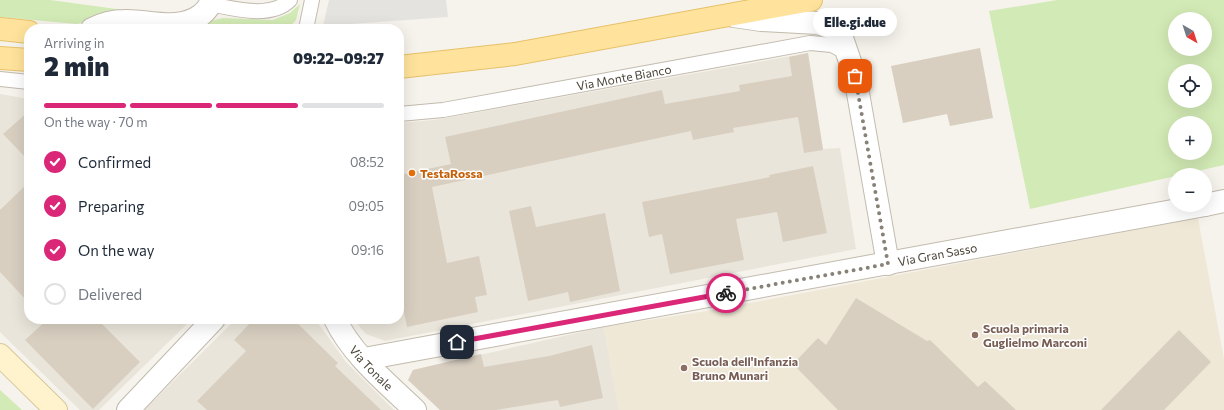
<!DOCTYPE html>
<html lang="en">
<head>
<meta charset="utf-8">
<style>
  :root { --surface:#fff; --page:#f6f6f7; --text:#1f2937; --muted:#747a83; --line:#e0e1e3; --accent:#db2777 }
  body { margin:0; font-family:Commissioner,sans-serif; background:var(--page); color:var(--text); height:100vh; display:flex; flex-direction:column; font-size:15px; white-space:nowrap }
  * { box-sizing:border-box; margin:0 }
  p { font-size:13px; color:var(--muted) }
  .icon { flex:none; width:22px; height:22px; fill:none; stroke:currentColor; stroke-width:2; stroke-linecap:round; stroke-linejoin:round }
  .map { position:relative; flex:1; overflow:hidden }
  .side { position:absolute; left:24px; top:24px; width:380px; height:300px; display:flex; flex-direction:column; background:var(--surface); border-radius:16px; box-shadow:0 4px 16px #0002 }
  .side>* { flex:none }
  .needle { width:26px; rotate:141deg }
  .controls { position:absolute; left:1168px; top:12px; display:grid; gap:8px }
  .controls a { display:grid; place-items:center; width:44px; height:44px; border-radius:50%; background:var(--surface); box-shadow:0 4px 16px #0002; font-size:20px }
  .pin { position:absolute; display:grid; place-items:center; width:34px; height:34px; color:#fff; margin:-17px; border-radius:8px; box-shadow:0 2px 6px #0006 }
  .courier { position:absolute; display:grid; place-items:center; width:40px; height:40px; margin:-20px; border:3px solid #db2777; border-radius:50%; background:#fff; color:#222; box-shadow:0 1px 5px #0007 }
  .bubble { position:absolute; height:28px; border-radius:14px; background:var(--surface); box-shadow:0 4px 16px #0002; font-size:13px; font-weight:800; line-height:28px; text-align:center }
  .head em { font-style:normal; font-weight:800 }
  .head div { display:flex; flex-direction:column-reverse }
  .head { display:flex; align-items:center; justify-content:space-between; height:68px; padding:0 20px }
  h1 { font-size:26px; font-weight:800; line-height:30px }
  .bar { display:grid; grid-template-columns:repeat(4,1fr); gap:6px 4px; align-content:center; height:48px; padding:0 20px }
  .bar i { height:5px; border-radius:3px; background:var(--line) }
  .bar .selected { background:var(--accent) }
  .bar p { grid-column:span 4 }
  ol { padding:0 20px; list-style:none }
  li { display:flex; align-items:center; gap:12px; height:44px }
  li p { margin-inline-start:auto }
  li .icon { padding:4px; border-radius:50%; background:var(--accent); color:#fff; stroke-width:4 }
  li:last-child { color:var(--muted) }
  li i { width:22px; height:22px; border:2px solid var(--line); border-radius:50% }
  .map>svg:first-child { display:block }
</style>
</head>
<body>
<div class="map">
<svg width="1224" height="410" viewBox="0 0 1224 410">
  <rect width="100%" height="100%" fill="#f6f3ec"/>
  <!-- residential -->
  <g fill="#eae5da">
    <path d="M808,53L823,149L840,148L856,249L385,341L366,334L353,319H399V123L434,120Z"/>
    <path d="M0,94L29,99V319H192L99,410H80L0,332Z"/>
    <path d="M236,319H315L346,362L394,410H144Z"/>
    <path d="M604,327L619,410H440L408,380L413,370Z"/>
  </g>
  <!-- education -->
  <path fill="#efe8d6" d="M1198,218L1224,359V410H619L604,327L713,310Z"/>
  <!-- green -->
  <g fill="#d2eab5" fill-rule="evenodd">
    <path d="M0,0H50L168,16L111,15L77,24L0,17Z"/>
    <path d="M1057,0H1224V165L1030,209L989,11ZM1175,19H1205V49H1175ZM1175,71H1205V101H1175ZM1175,123H1205V153H1175Z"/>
    <path d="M300,4L296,20L288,29H199L210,21L223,18L273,20L290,13Z"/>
    <path d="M0,390L22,410H0Z"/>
  </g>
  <!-- parking -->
  <path fill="#e5e3e0" d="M329,0H446L448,17L323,26Z"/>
  <!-- building -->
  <g fill="#d8cfc1">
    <path d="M980,48L993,118L950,126L947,114L903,123L891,66Z"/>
    <path d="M808,53L823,150L804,153L798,117L733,128L734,132L693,140L691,131L432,187L447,263L479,256L487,295L475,297L478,312L407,327L399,287V175L451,164L445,137L662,90L665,104L740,91L739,85L792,76L789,57Z"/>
    <path d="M29,111V161L3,134Z"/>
    <path d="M813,166L827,233L783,242L777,212L736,219L744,260L670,274L662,234L649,237L642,202L770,177L769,175Z"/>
    <path d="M29,182V303L0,272V210Z"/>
    <path d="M531,206L536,227L605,213L620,291L570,302L568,292L528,301L509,211Z"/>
    <path d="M856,298L927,341L930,340L978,387L985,381L1016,410H838L793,364L818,338L826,345Z"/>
    <path d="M48,319H97L140,362L93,409L25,340Z"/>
    <path d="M254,319H293L338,363L335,366L381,410H207L197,401L246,351L234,340Z"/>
    <path d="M1179,330L1211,362L1164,410H1101Z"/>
    <path d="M592,345L603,398L560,407L558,400L496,410H440L408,380L413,370L481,354L484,367L549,356Z"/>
  </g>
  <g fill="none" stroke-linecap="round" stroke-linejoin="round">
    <!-- lane casing -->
    <g stroke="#c2bbae" stroke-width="16">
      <g id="lane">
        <path d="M210,4C235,9 271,19 290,0"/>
        <path d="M306,29L312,0"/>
        <path d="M0,79L29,82"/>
        <path id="s1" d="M399,114L443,110L810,43L832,45L847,53"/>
      </g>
    </g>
    <!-- street casing -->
    <g stroke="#c2bbae" stroke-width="24">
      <g id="street">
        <path d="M734,16L761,20L818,23L834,29L842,38L855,76L888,264"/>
        <path d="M92,29C102,24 112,21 124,21C150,20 178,32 201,15C206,11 210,7 211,0"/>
        <path d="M1205,205L1224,201"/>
        <path id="s2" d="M335,319C352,355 387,383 415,410"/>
        <path id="s3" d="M364,359L1205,205"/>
        <path d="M128,410L214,319"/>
      </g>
    </g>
    <!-- secondary casing -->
    <g stroke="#d6c79b" stroke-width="24">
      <path id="secondary" d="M0,355L56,410"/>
    </g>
    <!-- primary casing -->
    <g stroke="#e6c16a" stroke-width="24">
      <g id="primary">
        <path d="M0,29L29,32"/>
        <path d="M0,58L29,60"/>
        <path d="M399,67L515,54L811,0"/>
      </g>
    </g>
    <!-- lane -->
    <use href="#lane" stroke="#fff" stroke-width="14"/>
    <!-- street -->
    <use href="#street" stroke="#fff" stroke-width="22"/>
    <!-- secondary -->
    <use href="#secondary" stroke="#fff3cd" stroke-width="22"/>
    <!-- primary -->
    <use href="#primary" stroke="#ffe39c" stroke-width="22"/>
  </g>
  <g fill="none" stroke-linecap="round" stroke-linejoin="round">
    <!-- done -->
    <path stroke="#878178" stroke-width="4" stroke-dasharray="0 7.2" d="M726,293L888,264L855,76"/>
    <!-- route -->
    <path stroke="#db2777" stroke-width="5" d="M457,342L726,293"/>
  </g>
  <!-- markers -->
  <circle fill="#e8710a" stroke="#fff" stroke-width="1.5" cx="412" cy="173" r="4"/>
  <g fill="#8d6e63" stroke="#fff" stroke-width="1.5">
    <circle cx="975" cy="335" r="4"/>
    <circle cx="684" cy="368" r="4"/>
  </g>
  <g text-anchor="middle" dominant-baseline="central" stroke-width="3" stroke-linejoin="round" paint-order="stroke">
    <!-- street labels -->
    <g font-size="12" fill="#4b4439" stroke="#fff">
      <text stroke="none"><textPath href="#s1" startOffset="228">Via Monte Bianco</textPath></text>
      <text stroke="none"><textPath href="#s3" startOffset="583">Via Gran Sasso</textPath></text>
      <text stroke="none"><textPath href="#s2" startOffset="61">Via Tonale</textPath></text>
    </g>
    <!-- food labels -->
    <g font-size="12" font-weight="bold" fill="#c56008" stroke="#fff" text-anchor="start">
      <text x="420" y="173">TestaRossa</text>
    </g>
    <!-- education labels -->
    <g font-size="12" font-weight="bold" fill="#785e54" stroke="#fff" text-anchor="start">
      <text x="983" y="328">Scuola primaria<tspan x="983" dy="14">Guglielmo Marconi</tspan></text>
      <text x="692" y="361">Scuola dell'Infanzia<tspan x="692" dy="14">Bruno Munari</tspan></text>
    </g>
  </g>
</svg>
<div class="controls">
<a><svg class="needle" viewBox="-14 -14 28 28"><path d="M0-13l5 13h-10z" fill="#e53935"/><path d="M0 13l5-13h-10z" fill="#747a83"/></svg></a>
<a><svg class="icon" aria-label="locate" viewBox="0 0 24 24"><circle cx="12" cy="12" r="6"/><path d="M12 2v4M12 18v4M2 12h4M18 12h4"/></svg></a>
<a>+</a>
<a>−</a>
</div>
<div class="pin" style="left:855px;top:76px;background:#ea580c"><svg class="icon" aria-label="bag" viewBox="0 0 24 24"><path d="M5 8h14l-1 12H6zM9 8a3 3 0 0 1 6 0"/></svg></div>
<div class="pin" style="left:457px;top:342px;background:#1f2937"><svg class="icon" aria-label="home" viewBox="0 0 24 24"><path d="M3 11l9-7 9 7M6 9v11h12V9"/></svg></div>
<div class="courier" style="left:726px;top:293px"><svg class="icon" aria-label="bike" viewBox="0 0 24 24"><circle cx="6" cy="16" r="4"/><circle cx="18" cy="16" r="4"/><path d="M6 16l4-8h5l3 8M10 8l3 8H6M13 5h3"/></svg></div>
<div class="bubble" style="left:813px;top:8px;width:84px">Elle.gi.due</div>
<section class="side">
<div class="head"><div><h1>2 min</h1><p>Arriving in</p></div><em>09:22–09:27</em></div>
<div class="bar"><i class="selected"></i><i class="selected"></i><i class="selected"></i><i></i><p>On the way · 70 m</p></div>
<ol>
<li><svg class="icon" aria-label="check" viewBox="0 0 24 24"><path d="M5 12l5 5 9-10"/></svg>Confirmed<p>08:52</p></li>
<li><svg class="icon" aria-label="check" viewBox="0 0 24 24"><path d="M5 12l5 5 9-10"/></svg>Preparing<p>09:05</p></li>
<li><svg class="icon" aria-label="check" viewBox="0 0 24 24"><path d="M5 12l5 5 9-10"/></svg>On the way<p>09:16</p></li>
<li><i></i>Delivered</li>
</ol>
</section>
</div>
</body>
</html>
